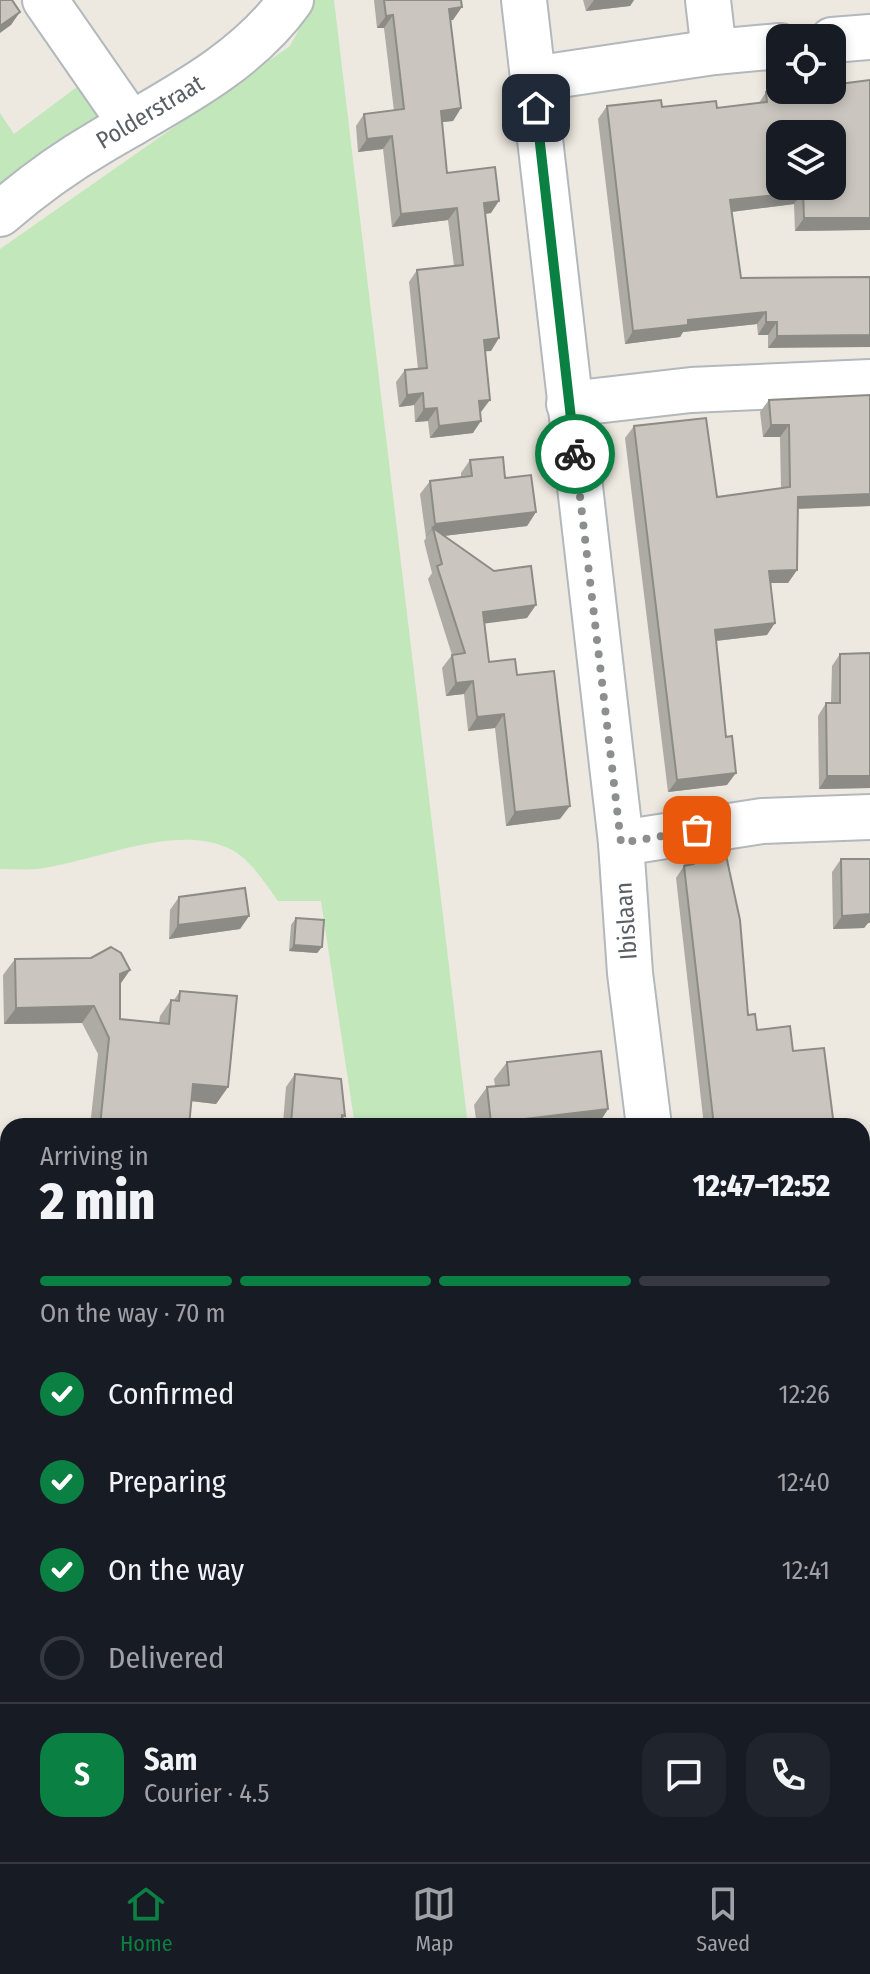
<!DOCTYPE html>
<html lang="en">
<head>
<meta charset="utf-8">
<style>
  :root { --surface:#171b24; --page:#20242c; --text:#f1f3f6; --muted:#9ea1a6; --line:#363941; --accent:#0b8043 }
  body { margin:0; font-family:"Fira Sans Condensed",sans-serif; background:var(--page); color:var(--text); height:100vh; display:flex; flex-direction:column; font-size:30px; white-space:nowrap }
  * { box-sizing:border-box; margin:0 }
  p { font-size:26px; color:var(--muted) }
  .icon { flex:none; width:44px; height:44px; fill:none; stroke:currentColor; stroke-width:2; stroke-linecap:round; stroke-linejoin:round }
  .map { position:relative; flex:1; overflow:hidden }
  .drawer { position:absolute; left:0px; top:1118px; width:870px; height:744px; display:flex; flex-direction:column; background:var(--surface); border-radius:24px 24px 0 0; box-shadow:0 4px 12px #0003 }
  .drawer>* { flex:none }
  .buttons { position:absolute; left:766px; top:24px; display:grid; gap:16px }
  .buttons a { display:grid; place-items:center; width:80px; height:80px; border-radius:16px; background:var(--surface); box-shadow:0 4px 12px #0003; font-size:40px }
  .pin { position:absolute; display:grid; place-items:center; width:68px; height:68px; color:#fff; margin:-34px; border-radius:16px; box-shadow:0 4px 12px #0006 }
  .courier { position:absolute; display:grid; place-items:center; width:80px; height:80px; margin:-40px; border:6px solid #0b8043; border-radius:50%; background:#fff; color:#222; box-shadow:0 2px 10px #0007 }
  .overview em { font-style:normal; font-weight:800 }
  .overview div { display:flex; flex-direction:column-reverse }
  .overview { display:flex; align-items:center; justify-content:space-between; height:136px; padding:0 40px }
  h1 { font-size:52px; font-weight:800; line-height:60px }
  .bar { display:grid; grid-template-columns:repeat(4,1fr); gap:12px 8px; align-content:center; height:96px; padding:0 40px }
  .bar i { height:10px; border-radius:6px; background:var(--line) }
  .bar .selected { background:var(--accent) }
  .bar p { grid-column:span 4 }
  .line { display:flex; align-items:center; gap:20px; padding:0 40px; border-top:2px solid var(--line) }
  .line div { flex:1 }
  .round { display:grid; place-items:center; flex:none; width:84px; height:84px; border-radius:24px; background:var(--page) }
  ol { padding:0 40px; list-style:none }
  li { display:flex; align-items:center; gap:24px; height:88px }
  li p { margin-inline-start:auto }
  li .icon { padding:8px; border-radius:50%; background:var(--accent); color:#fff; stroke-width:4 }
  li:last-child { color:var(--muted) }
  li i { width:44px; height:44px; border:4px solid var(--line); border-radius:50% }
  .menu { display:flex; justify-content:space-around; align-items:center; height:112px; border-top:2px solid var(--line); background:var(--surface); font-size:22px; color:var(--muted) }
  .menu a { display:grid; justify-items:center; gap:4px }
  .menu .selected { color:var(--accent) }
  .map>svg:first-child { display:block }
</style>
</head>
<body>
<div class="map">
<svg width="870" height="1862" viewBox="0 0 870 1862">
  <rect width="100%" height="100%" fill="#ede9e0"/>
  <!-- green -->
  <g fill="#c1e7bb">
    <path d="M315,0H334L468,1126H355L321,901H278C264,882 250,858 228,848C174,823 94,862 37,869C25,870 12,869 0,869V249L290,46Z"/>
    <path d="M81,84L106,119L0,191V113L14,134Z"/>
    <path d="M159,1854H443L444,1862H159Z"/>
  </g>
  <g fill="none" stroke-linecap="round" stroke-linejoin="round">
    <!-- minor casing -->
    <g stroke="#b3b8bc" stroke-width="48">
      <g id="minor">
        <path d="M45,0L131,124"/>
        <path d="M524,0L621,843L630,973L649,1126"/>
        <path d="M832,40L870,37"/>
        <path d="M714,52L780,46"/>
        <path d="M533,79L714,52L708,0"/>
        <path d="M0,214C31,187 64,163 100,142C167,102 244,66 291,0"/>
        <path d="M569,404L691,390L870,382"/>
        <path d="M621,843L762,821L870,817"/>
        <path d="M0,1216H8"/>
        <path d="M862,1229L870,1227"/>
        <path d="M862,1523L870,1525"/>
        <path d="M474,1854L476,1862"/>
      </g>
    </g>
    <!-- minor -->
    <use href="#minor" stroke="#fff" stroke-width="44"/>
  </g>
  <!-- wall -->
  <g fill="#aeaaa4">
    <path d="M374,0H461L453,20H450L461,108L453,121L442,122L447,173L491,213L485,214L491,351H485L481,412L473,433L430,438L428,421L415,422L414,405L399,407L396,382L405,370L418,369L409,282L417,270L454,266L448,220L392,227L383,149L358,152L356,126L364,114L394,111L384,28H377Z"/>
    <path d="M583,0H634L630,6L586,11Z"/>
    <path d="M766,92L853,230L795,231L794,204L732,212L741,278L870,277L768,348V335H758L757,324L683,332L680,337L625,344L598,119L607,106L717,108L759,103Z"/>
    <path d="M870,395V506L798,509L797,570L788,583H770L767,635L716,641L727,785L668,792L625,438L634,426L717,497L781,488L780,437H763L760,412L769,400Z"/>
    <path d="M470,460L505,478L536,512L527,526L443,536L527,618L484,623L489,662L517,675L560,819L506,826L495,728L468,731L464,694L446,696L442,668L452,655L428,579L432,573L424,541L426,538L420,494L430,481L461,477V473Z"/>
    <path d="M870,653V788L819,789L818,716L826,703H831L832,666L840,654Z"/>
    <path d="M692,850L748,1015L757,1030L793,1051L834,1126H704L676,878L684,866V862Z"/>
    <path d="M841,859L868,923L864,928L833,929L832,872Z"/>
    <path d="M179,897L249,916L240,929L169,939L170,910Z"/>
    <path d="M296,918L322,947L317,953L289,951L291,925Z"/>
    <path d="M15,959L130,970L120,984V1019L159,1023L160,1016L171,1000H174L180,991L228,1087L216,1104L191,1101L189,1126H90L98,1054L82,1023L4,1024L3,975Z"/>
    <path d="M507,1062L608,1109L597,1126H477L474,1105L487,1087L495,1086L494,1079Z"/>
    <path d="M295,1074L345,1116L341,1121V1126H278L280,1123H283L286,1087Z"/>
    <path d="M870,1569V1699L862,1698V1587L864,1578Z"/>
    <path d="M869,1761L870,1762V1829L862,1828V1771Z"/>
  </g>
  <!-- shaded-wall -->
  <g fill="#8d8b86">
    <path d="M594,0H634L630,6L586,11Z"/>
    <path d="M462,7L453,20L440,21L449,9Z"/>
    <path d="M20,12L11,25L0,33V26Z"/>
    <path d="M393,15L384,28H377L386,16Z"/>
    <path d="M461,108L453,121L432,123L441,111Z"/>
    <path d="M392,136L383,149L358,152L367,139Z"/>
    <path d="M803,192L794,204L722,213L730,200Z"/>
    <path d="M499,201L491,213L475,215L484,203Z"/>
    <path d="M457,208L448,220L392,227L401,214Z"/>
    <path d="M804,218H870V230L795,231Z"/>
    <path d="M766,312L757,324L683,332L680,337L625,344L633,331L688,320Z"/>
    <path d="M766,322H777L768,335H758Z"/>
    <path d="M870,335V347L768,348L777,336Z"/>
    <path d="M499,338L491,351L476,352L484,340Z"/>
    <path d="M423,393L414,405L399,407L407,395Z"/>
    <path d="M490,400L481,412L471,413L479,401Z"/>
    <path d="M437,408L428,421L415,422L424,409Z"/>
    <path d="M481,421L473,433L430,438L439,426Z"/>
    <path d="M771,425H789L780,437H763Z"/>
    <path d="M870,494V506L789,509L798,497Z"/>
    <path d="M536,512L527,526L435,537L433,528L425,538L435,524Z"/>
    <path d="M797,570L788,583H760L769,571Z"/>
    <path d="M536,605L527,618L474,625L483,612Z"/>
    <path d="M775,623L767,635L706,642L715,630Z"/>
    <path d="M473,681L464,694L446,696L456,683Z"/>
    <path d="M504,714L495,728L468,731L477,717Z"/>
    <path d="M736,773L727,785L668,792L677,780Z"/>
    <path d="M827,776H870V788L819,789Z"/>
    <path d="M570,806L560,819L506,826L515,812Z"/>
    <path d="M870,914V923H868L864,928L833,929L842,916Z"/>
    <path d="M249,916L240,929L169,939L178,925Z"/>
    <path d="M294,945L322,947L317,953L289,951Z"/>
    <path d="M130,970L119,986L120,974Z"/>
    <path d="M94,1006L82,1023L4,1024L16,1008Z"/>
    <path d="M193,1084L228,1087L216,1104L182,1100Z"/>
    <path d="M608,1109L597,1126H489L491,1123Z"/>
    <path d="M870,1186V1197L862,1198V1187Z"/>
    <path d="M8,1286V1298L0,1299V1287Z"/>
    <path d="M870,1294V1305L862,1306V1295Z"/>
    <path d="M863,1684L870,1685V1699L862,1698Z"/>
    <path d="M862,1814L870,1815V1829L862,1828Z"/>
  </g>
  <!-- building -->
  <g fill="#cac6bf" stroke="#8d8b86" stroke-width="2" fill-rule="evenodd">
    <path d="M0,0H12L20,12L0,26Z"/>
    <path d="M384,0H461L462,7L449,9L461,108L441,111L447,173L495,167L499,201L484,203L499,338L484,340L490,400L479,401L481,421L439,426L437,408L424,409L423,393L407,395L405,370L427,368L417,270L463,265L457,208L401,214L392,136L367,139L364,114L404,109L393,15L386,16Z"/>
    <path d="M870,80V218H804L803,192L730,200L741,278L870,277V335L777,336V322H766V312L688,320V325L633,331L607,106L661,100L662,107L716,101L717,108L767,102L766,92L786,90H832V85ZM780,134H832V186H780Z"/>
    <path d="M870,395V494L798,497L797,570L769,571L775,623L715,630L726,737L732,736L736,773L677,780L634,426L706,418L717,497L790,487L789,425H771L769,400Z"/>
    <path d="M503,457L505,478L531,475L536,512L435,524L430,481L472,476L470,460Z"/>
    <path d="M433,528L494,571L531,566L536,605L483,612L489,662L515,659L517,675L554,671L570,806L515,812L504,714L477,717L473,681L456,683L452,655L465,653L437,566L442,564Z"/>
    <path d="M870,653V776H827L826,703H840V654Z"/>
    <path d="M724,846L740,920L748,1015L755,1014L757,1030L790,1026L793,1051L824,1048L834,1126H714L684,866L694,864L692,850Z"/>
    <path d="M841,859H870V914L842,916Z"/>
    <path d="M245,888L249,916L178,925L179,897Z"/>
    <path d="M296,918L324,920L322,947L294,945Z"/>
    <path d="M111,947L121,953L130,970L120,974V1019L169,1024L171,1000L179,1001L180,991L237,996L228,1087L193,1084L189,1126H100L109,1038L94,1006L16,1008L15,959L91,958Z"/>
    <path d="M601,1051L608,1109L491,1123L487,1087L509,1085L507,1062Z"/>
    <path d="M295,1074L341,1079L345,1116L342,1115L341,1126H280V1123L291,1124Z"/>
    <path d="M870,1157V1186L862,1187V1158Z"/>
    <path d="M0,1236H8V1286L0,1287Z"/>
    <path d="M862,1240H870V1294L862,1295Z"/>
    <path d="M862,1380L868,1413H862Z"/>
    <path d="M870,1579V1685L863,1684L866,1662H862V1624Z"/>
    <path d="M869,1761L870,1762V1815L862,1814Z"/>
  </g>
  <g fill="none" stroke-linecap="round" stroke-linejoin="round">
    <!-- done -->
    <path stroke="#8d8f8f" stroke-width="8" stroke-dasharray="0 14.4" d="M575,454L621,843L697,830"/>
    <!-- route -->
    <path stroke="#0b8043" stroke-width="10" d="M536,108L575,454"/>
  </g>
  <g text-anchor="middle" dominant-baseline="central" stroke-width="6" stroke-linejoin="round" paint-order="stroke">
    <!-- street labels -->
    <g font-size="24" fill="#595f63" stroke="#fff">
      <text transform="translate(150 112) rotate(-31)">Polderstraat</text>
      <text transform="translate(626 921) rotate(-94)">Ibislaan</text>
    </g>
  </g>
</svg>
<div class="buttons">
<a><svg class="icon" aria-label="locate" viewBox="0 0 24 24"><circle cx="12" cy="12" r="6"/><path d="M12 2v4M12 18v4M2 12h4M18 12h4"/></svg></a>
<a><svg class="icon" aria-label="layers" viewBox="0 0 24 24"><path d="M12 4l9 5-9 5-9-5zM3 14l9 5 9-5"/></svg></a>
</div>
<div class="pin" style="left:697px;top:830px;background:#ea580c"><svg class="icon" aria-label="bag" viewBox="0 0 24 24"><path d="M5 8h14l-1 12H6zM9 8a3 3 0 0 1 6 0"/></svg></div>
<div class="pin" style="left:536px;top:108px;background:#1f2937"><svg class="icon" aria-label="home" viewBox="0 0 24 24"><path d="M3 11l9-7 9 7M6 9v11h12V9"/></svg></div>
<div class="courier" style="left:575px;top:454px"><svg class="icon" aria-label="bike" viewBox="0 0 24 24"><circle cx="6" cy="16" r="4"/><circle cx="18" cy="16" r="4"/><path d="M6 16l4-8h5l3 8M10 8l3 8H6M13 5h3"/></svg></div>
<section class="drawer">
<div class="overview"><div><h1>2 min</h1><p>Arriving in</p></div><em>12:47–12:52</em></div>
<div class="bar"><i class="selected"></i><i class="selected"></i><i class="selected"></i><i></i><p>On the way · 70 m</p></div>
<ol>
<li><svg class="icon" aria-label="check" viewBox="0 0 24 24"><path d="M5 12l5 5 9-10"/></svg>Confirmed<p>12:26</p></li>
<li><svg class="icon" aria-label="check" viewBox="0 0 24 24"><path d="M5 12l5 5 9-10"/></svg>Preparing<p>12:40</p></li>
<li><svg class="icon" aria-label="check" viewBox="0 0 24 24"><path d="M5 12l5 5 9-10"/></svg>On the way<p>12:41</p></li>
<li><i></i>Delivered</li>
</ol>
<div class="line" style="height:144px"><b class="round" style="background:var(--accent);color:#fff">S</b><div><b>Sam</b><p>Courier · 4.5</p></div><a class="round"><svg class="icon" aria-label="chat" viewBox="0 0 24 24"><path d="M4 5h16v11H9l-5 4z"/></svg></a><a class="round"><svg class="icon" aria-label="phone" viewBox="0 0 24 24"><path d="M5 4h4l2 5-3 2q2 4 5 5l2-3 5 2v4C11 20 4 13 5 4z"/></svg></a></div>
</section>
</div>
<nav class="menu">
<a class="selected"><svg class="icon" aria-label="home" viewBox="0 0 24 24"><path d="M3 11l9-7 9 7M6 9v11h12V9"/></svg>Home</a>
<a><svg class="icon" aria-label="map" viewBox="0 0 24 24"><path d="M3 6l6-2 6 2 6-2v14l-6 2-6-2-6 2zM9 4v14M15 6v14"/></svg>Map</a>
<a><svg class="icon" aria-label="saved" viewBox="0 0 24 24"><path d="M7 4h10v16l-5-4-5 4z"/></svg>Saved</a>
</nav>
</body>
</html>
